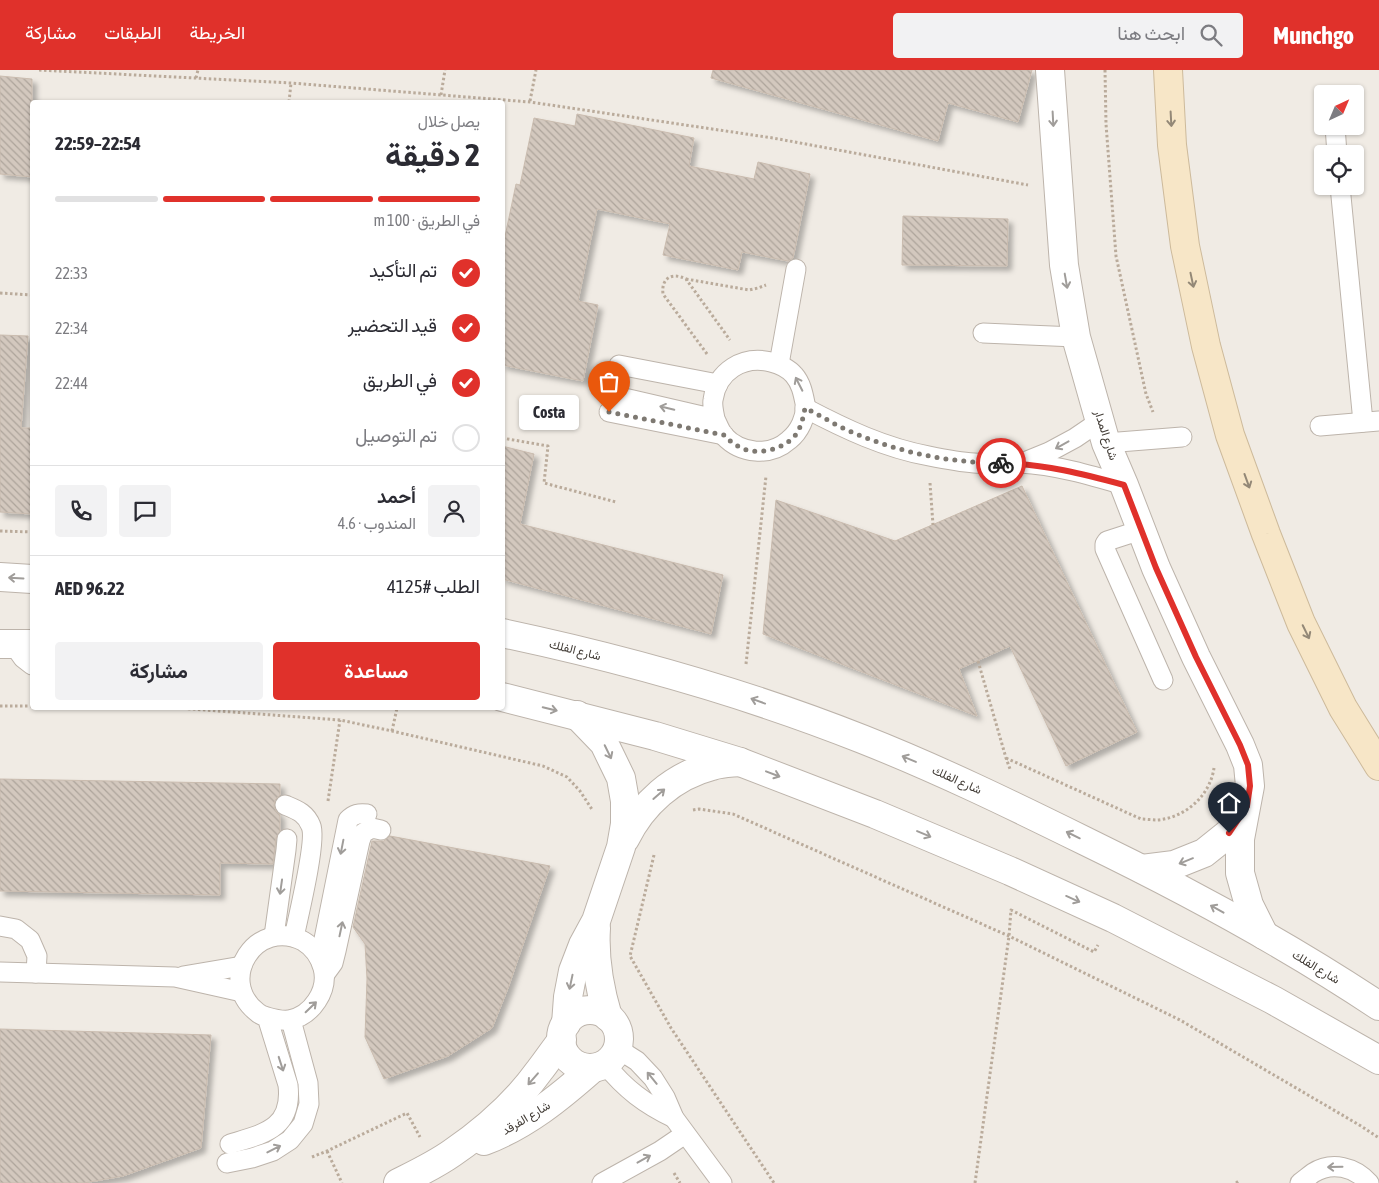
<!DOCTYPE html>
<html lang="ar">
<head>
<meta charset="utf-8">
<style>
  :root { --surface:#fff; --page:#f2f2f3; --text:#2b2b33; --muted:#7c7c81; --line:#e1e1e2; --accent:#e0312b }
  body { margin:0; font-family:"Asap Condensed",Vazirmatn,sans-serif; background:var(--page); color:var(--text); direction:rtl; height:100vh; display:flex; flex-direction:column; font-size:19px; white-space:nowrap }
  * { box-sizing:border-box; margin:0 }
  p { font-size:16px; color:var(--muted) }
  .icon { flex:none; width:28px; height:28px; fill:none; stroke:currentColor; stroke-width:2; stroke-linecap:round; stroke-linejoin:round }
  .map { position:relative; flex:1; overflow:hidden; direction:ltr }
  .side { position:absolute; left:30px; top:30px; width:475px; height:610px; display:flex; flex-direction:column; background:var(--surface); border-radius:5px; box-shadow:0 1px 4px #0004; direction:rtl }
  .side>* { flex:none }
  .needle { width:32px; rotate:44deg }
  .fabs { position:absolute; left:1314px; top:15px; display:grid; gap:10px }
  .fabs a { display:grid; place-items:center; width:50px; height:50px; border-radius:5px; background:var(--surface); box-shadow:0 1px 4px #0004; font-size:25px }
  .pin { position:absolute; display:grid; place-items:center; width:42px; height:42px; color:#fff; margin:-51px -21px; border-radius:50% 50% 50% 0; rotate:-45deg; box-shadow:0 0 5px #0007 }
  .pin .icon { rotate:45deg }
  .courier { position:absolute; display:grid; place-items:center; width:50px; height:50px; margin:-25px; border:4px solid #e0312b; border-radius:50%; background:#fff; color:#222; box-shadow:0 1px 6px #0007 }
  .bubble { position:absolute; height:35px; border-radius:5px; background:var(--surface); box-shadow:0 1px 4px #0004; font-size:16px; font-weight:700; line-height:35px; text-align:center; direction:rtl }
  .overview em { font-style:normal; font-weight:700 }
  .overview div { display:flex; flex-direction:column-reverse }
  .overview { display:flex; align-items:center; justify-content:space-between; height:85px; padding:0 25px }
  h1 { font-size:32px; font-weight:700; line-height:38px }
  .bar { display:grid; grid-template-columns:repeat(4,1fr); gap:8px 5px; align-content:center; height:60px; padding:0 25px }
  .bar i { height:6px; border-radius:4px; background:var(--line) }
  .bar .selected { background:var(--accent) }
  .bar p { grid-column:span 4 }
  .line { display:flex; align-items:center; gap:12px; padding:0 25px; border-top:1px solid var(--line) }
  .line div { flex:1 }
  .round { display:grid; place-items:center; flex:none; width:52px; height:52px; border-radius:5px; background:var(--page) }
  ol { padding:0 25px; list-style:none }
  li { display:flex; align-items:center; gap:15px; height:55px }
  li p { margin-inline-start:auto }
  li .icon { padding:5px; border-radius:50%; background:var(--accent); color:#fff; stroke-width:4 }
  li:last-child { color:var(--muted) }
  li i { width:28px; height:28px; border:2px solid var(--line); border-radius:50% }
  .button { display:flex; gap:10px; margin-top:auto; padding:10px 25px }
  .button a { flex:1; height:58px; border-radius:5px; background:var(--accent); color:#fff; font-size:20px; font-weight:700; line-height:58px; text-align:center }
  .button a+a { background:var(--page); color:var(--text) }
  header { display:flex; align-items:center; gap:30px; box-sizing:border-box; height:70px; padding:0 25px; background:var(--accent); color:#fff }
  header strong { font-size:24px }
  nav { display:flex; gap:28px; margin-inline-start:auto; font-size:18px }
  .search { width:350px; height:45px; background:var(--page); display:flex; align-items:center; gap:12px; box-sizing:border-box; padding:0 18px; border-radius:5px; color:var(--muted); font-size:19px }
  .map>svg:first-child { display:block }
</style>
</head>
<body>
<header>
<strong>Munchgo</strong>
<div class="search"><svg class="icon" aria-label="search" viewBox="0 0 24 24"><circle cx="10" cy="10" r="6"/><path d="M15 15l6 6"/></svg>ابحث هنا</div>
<nav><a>الخريطة</a><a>الطبقات</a><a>مشاركة</a></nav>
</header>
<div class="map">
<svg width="1379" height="1113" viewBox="0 0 1379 1113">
  <defs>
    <pattern id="building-back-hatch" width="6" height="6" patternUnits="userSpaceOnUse" patternTransform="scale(1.25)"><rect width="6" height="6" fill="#d3c8be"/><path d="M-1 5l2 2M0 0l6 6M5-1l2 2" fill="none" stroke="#ada49b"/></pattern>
    <filter id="shadow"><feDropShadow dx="4.5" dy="4.5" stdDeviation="2.5" flood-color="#0004"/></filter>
  </defs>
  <rect width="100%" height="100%" fill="#f0ebe4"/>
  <!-- building -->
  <g fill="url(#building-back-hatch)" stroke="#cabcaf" filter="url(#shadow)">
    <path d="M713,0H1032L1018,52L948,33L938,71L711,8Z"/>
    <path d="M0,6L32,9V107L0,104Z"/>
    <path d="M577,44L694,68L689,96L754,109L758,92L810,104L793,188L788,191L742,182L738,200L663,185L670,154L597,139L578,231L598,235L583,311L502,295V181L516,114L520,115L534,48L575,56Z"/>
    <path d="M903,146L1008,149L1007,196L902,195Z"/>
    <path d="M0,265L28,266L21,358H32V444L0,442Z"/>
    <path d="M502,376L534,384L520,454L723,505L711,564L502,509Z"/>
    <path d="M1022,416L1137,662L1066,696L1010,576L959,599L977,646L763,564L776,430L895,471Z"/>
    <path d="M0,709L280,714V725L275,730L274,736L276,741L280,745V761L276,768L273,794L220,793V825L0,821Z"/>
    <path d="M390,766L550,796L508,918L492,958L448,986L384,1009L365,967L367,909L365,874L353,857L372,771H384Z"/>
    <path d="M0,959L211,965L201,1078L123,1106L84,1113H0Z"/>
  </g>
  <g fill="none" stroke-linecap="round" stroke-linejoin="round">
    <!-- service casing -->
    <g stroke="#bdb4ab" stroke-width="21">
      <g id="service">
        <path d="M1335,56L1337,84"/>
        <path d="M1340,116L1363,352"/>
        <path d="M983,263L1076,267"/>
        <path d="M779,294L796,199"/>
        <path d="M619,295L718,314"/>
        <path d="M607,324L715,349C718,355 720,361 724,366C741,384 770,387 789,370C799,362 807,347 805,333C803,323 801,313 794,305C789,299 779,294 771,292C743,285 717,301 713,330C712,336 714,343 715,349"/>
        <path d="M805,338C845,359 885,378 929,386C944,389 959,392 974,393C989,394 1005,393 1020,393C1056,395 1090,405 1124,415"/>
        <path d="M609,342L724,365"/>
        <path d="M1320,356L1379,351"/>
        <path d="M1106,373L1182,367"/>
        <path d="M1022,393L1049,382L1075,368L1100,351"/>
        <path d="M1141,460L1107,471L1105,474V479L1163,610"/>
        <path d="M13,574L23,588L32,595"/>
        <path d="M285,735C297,740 306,743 311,756C317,770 298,848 294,867"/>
        <path d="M0,856L16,859L30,870L37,886L36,903"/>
        <path d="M274,866L286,780L287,769"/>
        <path d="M320,889L348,750C354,744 359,743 367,744"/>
        <path d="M0,902L175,907L242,922"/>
        <path d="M325,904L333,893L336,881L360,771L363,763L372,758L381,760"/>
        <path d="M183,906L242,896"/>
        <path d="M618,979L637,991L653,1008L665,1027L674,1048L722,1113"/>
        <path d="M605,994C625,1019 645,1034 674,1048"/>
        <path d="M230,1074C263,1064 293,1059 288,1015L267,947C263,946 259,944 257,942C216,910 256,847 303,871C313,877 320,887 323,898C329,920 312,946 289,950C281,951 274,949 267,947"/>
        <path d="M227,1093L252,1088L273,1081L290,1070L303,1054L309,1034L308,1013L291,950"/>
        <path d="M602,1113L660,1081L685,1064"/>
        <path d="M1300,1113C1304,1110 1309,1106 1313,1103C1332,1091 1355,1097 1369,1113"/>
      </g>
    </g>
    <!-- minor casing -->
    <g stroke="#bdb4ab" stroke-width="30">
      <g id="minor">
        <path d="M1050,0L1064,195L1076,267L1106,373L1124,415L1156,498L1196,587L1240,675L1248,695L1250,716L1240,769V803L1249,835L1264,865"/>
        <path d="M625,769C642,734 673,706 712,696C721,693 731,693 740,692"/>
        <path d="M1142,799L1174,795L1204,783L1229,763L1244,740"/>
        <path d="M596,858C594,889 599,917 608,947"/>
        <circle cx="590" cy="969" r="29"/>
        <path d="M566,954L568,927L573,901L583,875L596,851L621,777L625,754V731L621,708L604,673L577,645"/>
        <path d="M484,1071C526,1055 559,1028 593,998"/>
        <path d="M398,1113C416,1104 435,1095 452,1083C484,1061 516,1033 539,1001C547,991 554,980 562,970"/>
      </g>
    </g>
    <!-- tertiary casing -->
    <g stroke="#bdb4ab" stroke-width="30">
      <g id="tertiary">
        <path d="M0,507L32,509"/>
        <path d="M502,563C625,589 746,623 862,669C938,699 1012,735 1085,771C1186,820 1286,874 1379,936"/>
        <path d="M0,574H32"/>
        <path d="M502,627L655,666L740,692L875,744L1010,801L1113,848L1273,930L1379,990"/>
      </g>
    </g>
    <!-- secondary casing -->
    <g stroke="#cdba9b" stroke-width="30">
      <path id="secondary" d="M1168,0L1172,75L1185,176L1206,276L1230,365L1266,464L1301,553L1343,638L1379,696"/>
    </g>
    <!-- path -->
    <g stroke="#baab9b" stroke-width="3" stroke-dasharray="2.5 2.5" stroke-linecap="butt">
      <path d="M39,0L291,13L530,32L773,68L1028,115"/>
      <path d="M1105,0L1106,54L1116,186L1146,324L1153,342"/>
      <path d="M196,8L198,0"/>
      <path d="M441,25L445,0"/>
      <path d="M530,31L536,0"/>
      <path d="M289,32L291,13"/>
      <path d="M686,209L749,220L758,218L766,215"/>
      <path d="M0,223L32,225"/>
      <path d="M707,284L663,224C661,208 672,202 686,209L730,270"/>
      <path d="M502,368L548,376L544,413L616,432"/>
      <path d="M930,413L933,455"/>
      <path d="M0,461L32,462"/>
      <path d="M978,591L1006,688L1010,699"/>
      <path d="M746,594L766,406"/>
      <path d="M0,636H32"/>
      <path d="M178,638L340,650L392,661L543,696L567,707L580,721L593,741"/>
      <path d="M392,661L397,638"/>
      <path d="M1006,688L1141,749C1146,749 1152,750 1157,750C1185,748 1210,726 1214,698"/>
      <path d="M328,731L340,650"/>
      <path d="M693,740L699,739L733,744L1009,866L1180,950L1361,1056L1379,1068"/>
      <path d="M654,785L630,886L671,958L774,1113"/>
      <path d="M327,1081L342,1113"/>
      <path d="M312,1087L327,1081L407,1043L420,1067"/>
      <path d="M674,1103L680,1113"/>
      <path d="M975,1113L1009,866L1011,840L1094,882L1098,875"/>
      <path d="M1236,1113L1239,1111"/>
    </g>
    <!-- service -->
    <use href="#service" stroke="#fff" stroke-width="19"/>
    <!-- minor -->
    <use href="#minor" stroke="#fff" stroke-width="28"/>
    <!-- tertiary -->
    <use href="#tertiary" stroke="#fff" stroke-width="28"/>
    <!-- secondary -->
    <use href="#secondary" stroke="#f7e6c7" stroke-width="28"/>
  </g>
  <!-- one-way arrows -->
  <defs><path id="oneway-shaft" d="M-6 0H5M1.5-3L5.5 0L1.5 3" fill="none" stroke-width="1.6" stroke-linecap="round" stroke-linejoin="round" transform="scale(1.25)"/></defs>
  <g stroke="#a09d9a">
    <use href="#oneway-shaft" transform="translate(1053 49) rotate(87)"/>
    <use href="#oneway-shaft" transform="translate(1066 211) rotate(80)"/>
    <use href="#oneway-shaft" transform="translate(799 314) rotate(-117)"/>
    <use href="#oneway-shaft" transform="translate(667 338) rotate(-167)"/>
    <use href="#oneway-shaft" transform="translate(1062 375) rotate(151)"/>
    <use href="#oneway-shaft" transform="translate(16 508) rotate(-177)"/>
    <use href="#oneway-shaft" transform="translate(758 631) rotate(-160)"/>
    <use href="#oneway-shaft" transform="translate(550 639) rotate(14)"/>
    <use href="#oneway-shaft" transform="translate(608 682) rotate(64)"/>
    <use href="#oneway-shaft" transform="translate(909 689) rotate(-157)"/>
    <use href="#oneway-shaft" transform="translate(773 704) rotate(21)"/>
    <use href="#oneway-shaft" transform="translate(659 724) rotate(-41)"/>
    <use href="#oneway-shaft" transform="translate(924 764) rotate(23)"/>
    <use href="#oneway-shaft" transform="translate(1073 765) rotate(-154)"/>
    <use href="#oneway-shaft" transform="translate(342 777) rotate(101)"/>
    <use href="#oneway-shaft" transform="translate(1186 791) rotate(158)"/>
    <use href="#oneway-shaft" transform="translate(281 817) rotate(98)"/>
    <use href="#oneway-shaft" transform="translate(1073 829) rotate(24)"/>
    <use href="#oneway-shaft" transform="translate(1217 839) rotate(-151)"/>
    <use href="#oneway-shaft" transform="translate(341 859) rotate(-78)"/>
    <use href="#oneway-shaft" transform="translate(571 912) rotate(102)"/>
    <use href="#oneway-shaft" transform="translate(311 937) rotate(-44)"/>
    <use href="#oneway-shaft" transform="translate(281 994) rotate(72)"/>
    <use href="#oneway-shaft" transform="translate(652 1008) rotate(-129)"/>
    <use href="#oneway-shaft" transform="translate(533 1009) rotate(131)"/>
    <use href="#oneway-shaft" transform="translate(274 1079) rotate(-27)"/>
    <use href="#oneway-shaft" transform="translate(644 1089) rotate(-29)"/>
    <use href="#oneway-shaft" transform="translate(1335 1097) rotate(179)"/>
  </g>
  <g stroke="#938877">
    <use href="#oneway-shaft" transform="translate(1171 49) rotate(87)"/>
    <use href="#oneway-shaft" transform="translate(1192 210) rotate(78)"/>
    <use href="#oneway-shaft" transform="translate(1247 411) rotate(70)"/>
    <use href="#oneway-shaft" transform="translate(1306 562) rotate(64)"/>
  </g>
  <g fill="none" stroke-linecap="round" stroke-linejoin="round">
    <!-- done -->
    <path stroke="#7e7972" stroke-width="5" stroke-dasharray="0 9" d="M609,342L724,365C728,368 731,373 736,375C753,387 780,381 794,367C801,359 803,348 805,338C818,344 830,352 843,358C892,381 947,393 1001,393"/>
    <!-- route -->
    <path stroke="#e0312b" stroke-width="6" d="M1001,393C1044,394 1084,404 1124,415L1156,498L1196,587L1240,675L1248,695L1250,716L1247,736L1229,763"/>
  </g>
  <g text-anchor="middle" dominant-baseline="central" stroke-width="4" stroke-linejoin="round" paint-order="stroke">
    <!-- street labels -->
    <g font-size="12" fill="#413b35" stroke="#fff">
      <text transform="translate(1106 365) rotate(72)">شارع المدار</text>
      <text transform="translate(575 580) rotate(14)">شارع الفلك</text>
      <text transform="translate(957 710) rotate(24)">شارع الفلك</text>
      <text transform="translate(1316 897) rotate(31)">شارع الفلك</text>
      <text transform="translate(526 1048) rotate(-31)">شارع الفرقد</text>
    </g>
  </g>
</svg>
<div class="fabs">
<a><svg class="needle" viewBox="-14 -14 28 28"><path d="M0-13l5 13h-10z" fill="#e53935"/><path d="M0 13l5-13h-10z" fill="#7c7c81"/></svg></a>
<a><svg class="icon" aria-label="locate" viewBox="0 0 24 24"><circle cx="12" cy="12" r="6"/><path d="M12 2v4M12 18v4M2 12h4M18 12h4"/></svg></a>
</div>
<div class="pin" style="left:609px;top:342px;background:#ea580c"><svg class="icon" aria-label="bag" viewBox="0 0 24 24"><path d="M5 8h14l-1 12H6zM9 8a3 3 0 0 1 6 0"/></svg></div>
<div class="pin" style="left:1229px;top:763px;background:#1f2937"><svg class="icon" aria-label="home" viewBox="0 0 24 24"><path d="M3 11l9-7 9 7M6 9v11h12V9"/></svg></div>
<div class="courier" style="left:1001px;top:393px"><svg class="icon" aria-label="bike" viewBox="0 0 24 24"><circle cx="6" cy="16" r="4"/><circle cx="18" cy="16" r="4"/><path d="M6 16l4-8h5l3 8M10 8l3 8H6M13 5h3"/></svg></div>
<div class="bubble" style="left:519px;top:325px;width:60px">Costa</div>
<section class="side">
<div class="overview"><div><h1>2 دقيقة</h1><p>يصل خلال</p></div><em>22:54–22:59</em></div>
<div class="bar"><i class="selected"></i><i class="selected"></i><i class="selected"></i><i></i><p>في الطريق · 100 m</p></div>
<ol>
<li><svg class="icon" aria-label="check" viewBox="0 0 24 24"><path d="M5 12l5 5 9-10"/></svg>تم التأكيد<p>22:33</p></li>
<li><svg class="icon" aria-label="check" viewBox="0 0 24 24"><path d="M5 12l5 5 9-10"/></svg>قيد التحضير<p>22:34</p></li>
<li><svg class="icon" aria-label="check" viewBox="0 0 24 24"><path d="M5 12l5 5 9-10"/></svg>في الطريق<p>22:44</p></li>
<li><i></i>تم التوصيل</li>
</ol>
<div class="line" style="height:90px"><a class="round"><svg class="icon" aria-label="person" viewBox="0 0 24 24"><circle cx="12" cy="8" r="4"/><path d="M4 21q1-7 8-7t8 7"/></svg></a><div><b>أحمد</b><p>المندوب · 4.6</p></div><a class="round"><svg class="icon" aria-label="chat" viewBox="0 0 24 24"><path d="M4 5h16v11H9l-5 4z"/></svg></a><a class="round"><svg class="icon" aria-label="phone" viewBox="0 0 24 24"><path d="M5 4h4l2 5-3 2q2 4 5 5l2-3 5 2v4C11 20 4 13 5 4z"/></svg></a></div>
<div class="line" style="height:65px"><div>الطلب #4125</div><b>AED 96.22</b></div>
<div class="button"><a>مساعدة</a><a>مشاركة</a></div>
</section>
</div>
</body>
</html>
